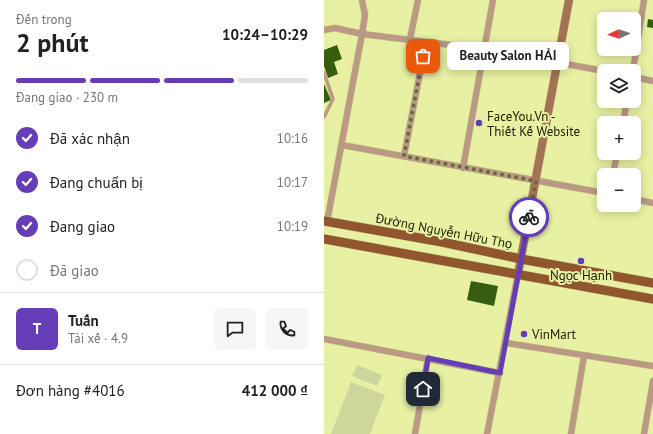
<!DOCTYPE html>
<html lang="vi">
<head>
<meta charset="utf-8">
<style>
  :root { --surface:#fff; --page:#f6f6f6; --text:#222; --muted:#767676; --line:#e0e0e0; --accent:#653db6 }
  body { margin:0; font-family:"PT Sans",sans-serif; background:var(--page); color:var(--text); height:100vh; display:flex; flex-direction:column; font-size:15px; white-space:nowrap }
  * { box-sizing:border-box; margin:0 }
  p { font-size:13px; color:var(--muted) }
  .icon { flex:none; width:22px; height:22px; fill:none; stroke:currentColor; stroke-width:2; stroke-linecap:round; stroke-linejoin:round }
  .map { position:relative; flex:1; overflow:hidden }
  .details { display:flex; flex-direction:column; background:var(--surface); width:324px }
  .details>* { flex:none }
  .needle { width:26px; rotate:267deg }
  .fabs { position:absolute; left:273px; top:12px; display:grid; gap:8px }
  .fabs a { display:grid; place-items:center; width:44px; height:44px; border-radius:6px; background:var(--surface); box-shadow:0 2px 10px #0003; font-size:20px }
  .pin { position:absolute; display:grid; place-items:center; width:34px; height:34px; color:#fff; margin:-17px; border-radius:8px; box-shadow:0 2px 6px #0006 }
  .courier { position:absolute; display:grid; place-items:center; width:40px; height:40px; margin:-20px; border:3px solid #653db6; border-radius:50%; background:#fff; color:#222; box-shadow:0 1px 5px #0007 }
  .bubble { position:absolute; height:28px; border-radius:6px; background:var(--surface); box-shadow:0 2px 10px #0003; font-size:13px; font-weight:800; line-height:28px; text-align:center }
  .summary em { font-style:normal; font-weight:800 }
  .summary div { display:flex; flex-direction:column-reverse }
  .summary { display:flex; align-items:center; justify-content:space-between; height:68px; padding:0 16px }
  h1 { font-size:26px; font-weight:800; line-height:30px }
  .bar { display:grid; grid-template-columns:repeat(4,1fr); gap:6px 4px; align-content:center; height:48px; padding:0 16px }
  .bar i { height:5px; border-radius:3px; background:var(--line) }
  .bar .on { background:var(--accent) }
  .bar p { grid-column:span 4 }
  .line { display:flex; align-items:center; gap:10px; padding:0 16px; border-top:1px solid var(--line) }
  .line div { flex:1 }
  .round { display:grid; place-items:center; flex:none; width:42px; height:42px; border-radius:6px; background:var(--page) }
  ol { padding:0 16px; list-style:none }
  li { display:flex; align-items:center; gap:12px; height:44px }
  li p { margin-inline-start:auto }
  li .icon { padding:4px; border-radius:50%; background:var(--accent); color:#fff; stroke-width:4 }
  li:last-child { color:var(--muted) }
  li i { width:22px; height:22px; border:2px solid var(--line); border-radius:50% }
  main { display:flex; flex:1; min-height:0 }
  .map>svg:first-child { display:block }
</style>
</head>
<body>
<main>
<section class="details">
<div class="summary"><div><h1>2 phút</h1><p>Đến trong</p></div><em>10:24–10:29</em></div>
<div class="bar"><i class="on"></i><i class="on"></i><i class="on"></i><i></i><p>Đang giao · 230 m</p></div>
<ol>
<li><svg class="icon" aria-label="check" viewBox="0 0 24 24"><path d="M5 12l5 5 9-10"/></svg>Đã xác nhận<p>10:16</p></li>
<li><svg class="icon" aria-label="check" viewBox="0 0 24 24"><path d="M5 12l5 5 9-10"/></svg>Đang chuẩn bị<p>10:17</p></li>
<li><svg class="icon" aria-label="check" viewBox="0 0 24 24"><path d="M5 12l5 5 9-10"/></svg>Đang giao<p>10:19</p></li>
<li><i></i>Đã giao</li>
</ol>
<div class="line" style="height:72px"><b class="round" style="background:var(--accent);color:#fff">T</b><div><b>Tuấn</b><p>Tài xế · 4.9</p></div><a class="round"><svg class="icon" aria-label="chat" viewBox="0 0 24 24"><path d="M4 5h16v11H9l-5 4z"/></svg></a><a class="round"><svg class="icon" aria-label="phone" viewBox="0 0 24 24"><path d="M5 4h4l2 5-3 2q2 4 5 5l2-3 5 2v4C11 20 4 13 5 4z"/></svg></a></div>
<div class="line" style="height:52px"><div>Đơn hàng #4016</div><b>412 000 ₫</b></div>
</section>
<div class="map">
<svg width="329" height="434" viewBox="0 0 329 434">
  <rect width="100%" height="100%" fill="#e7f0a3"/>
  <!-- green -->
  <g fill="#cfd69b">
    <path d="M33,365L58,375L53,386L28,376Z"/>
    <path d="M27,382L61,395L46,434H7Z"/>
  </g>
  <!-- building -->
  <g fill="#365d10">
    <path d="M324,19L329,20V28L323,27Z"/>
    <path d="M13,45L18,59L10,62L14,74L4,78L0,66V50Z"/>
    <path d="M0,84L7,100L0,103Z"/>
    <path d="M147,281L174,286L170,306L143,300Z"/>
  </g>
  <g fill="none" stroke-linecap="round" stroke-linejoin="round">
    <!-- lane casing -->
    <g stroke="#c3cb86" stroke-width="4">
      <path id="lane" d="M0,73L9,99L0,117"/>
    </g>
    <!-- street casing -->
    <g stroke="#c3cb86" stroke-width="7">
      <g id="street">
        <path d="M0,30L11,28L38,34L160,49L280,71"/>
        <path d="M86,39L94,0"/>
        <path d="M309,71L320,0"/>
        <path d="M310,77L329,81"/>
        <path d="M299,123L303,101"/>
        <path d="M18,145L280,193"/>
        <path d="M80,156L102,42"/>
        <path d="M139,168L169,0"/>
        <path d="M289,175L293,153"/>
        <path d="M310,199L329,203"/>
        <path d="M3,222L38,34L41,15L38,0"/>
        <path d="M0,339L176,373"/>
        <path d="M182,343L329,366"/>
        <path d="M91,434L104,358"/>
        <path d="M163,434L194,274"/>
        <path d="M247,434L260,356"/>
        <path d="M320,434L329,381"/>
      </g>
    </g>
    <!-- secondary casing -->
    <g stroke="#c3cb86" stroke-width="9">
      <path id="secondary" d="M194,274L245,0"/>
    </g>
    <!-- primary casing -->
    <g stroke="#c3cb86" stroke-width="10">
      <g id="primary">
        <path d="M0,221L118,242L197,259L329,283"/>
        <path d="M0,239L329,299"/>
      </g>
    </g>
    <!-- lane -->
    <use href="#lane" stroke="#bb9984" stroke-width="3"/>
    <!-- street -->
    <use href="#street" stroke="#bb9984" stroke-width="6"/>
    <!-- secondary -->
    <use href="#secondary" stroke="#a37353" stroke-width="8"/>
    <!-- primary -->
    <use href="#primary" stroke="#91562e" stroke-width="9"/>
  </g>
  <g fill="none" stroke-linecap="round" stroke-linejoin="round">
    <!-- done -->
    <path stroke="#666a3b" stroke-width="4" stroke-dasharray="0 7.2" d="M99,56L80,156L212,181L205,217"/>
    <!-- route -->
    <path stroke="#653db6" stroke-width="5" d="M99,389L104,358L176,373L205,217"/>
  </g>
  <!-- markers -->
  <g fill="#653db6" stroke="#e7f0a3" stroke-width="1.5">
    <circle cx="155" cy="123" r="4"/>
    <circle cx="257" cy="261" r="4"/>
    <circle cx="200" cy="334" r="4"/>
  </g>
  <g text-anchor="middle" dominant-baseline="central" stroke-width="4" stroke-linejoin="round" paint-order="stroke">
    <!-- poi labels -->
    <g font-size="13" fill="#202203" stroke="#e7f0a3" text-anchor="start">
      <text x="163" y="116">FaceYou.Vn -<tspan x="163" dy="15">Thiết Kế Website</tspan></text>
      <text x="257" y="275" text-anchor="middle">Ngọc Hạnh</text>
      <text x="208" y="334">VinMart</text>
    </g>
    <!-- street labels -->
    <g font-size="13" fill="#202203" stroke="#e7f0a3">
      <text transform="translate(120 231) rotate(11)">Đường Nguyễn Hữu Thọ</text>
    </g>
  </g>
</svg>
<div class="fabs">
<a><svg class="needle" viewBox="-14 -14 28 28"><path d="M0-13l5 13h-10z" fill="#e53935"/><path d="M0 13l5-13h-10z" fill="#767676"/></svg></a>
<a><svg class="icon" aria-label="layers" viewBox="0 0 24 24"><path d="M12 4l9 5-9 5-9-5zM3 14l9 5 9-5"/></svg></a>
<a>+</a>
<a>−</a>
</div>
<div class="pin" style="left:99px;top:56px;background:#ea580c"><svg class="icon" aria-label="bag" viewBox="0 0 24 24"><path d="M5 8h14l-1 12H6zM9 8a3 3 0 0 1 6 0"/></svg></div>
<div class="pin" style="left:99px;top:389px;background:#1f2937"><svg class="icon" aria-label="home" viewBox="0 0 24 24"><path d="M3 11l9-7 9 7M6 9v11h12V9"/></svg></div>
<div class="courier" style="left:205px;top:217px"><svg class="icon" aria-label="bike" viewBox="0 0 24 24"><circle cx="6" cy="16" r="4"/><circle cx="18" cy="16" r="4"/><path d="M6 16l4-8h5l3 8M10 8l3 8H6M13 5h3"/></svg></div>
<div class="bubble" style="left:123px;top:42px;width:122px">Beauty Salon HẢI</div>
</div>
</main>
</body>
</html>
